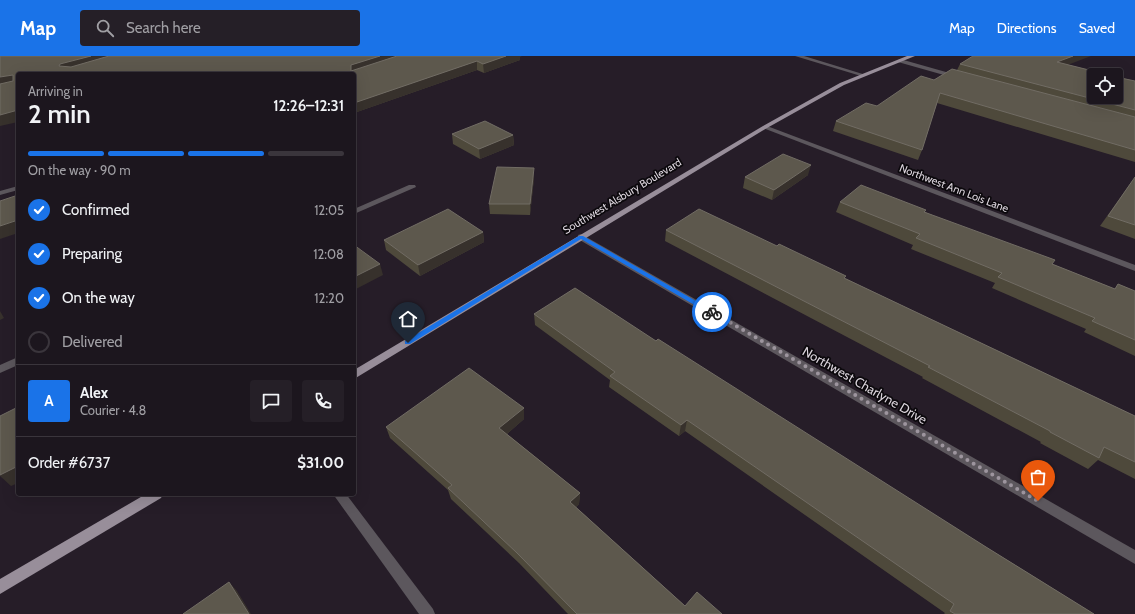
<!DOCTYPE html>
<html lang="en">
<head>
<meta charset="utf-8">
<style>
  :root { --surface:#1c161e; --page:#251f27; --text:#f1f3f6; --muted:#a09fa4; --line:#3a353c; --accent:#1a73e8 }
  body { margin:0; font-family:Cabin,sans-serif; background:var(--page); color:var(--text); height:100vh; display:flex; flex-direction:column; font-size:15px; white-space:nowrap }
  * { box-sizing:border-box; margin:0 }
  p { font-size:13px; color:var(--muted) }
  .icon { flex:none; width:22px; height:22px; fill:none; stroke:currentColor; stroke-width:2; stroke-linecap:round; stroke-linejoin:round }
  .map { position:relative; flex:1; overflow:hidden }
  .side { position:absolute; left:16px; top:16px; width:340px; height:424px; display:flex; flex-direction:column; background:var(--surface); border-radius:4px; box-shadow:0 4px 16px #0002,0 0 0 1px var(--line) }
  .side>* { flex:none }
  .buttons { position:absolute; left:1087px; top:12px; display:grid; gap:8px }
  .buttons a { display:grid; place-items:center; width:36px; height:36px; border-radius:4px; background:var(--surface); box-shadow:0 4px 16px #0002,0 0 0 1px var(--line); font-size:20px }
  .pin { position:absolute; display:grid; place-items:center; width:34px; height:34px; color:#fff; margin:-41px -17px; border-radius:50% 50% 50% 0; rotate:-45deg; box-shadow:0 0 4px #0007 }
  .pin .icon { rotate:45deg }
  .courier { position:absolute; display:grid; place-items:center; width:40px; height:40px; margin:-20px; border:3px solid #1a73e8; border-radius:50%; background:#fff; color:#222; box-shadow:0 1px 5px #0007 }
  .summary em { font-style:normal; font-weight:600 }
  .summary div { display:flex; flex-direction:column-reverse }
  .summary { display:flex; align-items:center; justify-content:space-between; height:68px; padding:0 12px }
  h1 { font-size:26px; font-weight:600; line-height:30px }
  .bar { display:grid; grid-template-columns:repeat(4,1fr); gap:6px 4px; align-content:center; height:48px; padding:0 12px }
  .bar i { height:5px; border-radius:3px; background:var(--line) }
  .bar .current { background:var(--accent) }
  .bar p { grid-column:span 4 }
  .line { display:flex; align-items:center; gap:10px; padding:0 12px; border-top:1px solid var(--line) }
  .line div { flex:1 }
  .round { display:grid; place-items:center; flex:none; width:42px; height:42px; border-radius:4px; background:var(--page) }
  ol { padding:0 12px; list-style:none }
  li { display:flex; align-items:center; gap:12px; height:44px }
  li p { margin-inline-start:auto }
  li .icon { padding:4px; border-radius:50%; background:var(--accent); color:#fff; stroke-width:4 }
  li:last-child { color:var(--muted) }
  li i { width:22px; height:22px; border:2px solid var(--line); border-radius:50% }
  header { display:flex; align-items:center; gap:24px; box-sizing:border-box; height:56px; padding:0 20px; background:var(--accent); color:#fff }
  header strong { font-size:19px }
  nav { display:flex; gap:22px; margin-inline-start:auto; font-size:14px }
  .search { width:280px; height:36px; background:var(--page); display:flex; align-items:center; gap:10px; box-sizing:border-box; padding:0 14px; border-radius:4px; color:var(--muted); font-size:15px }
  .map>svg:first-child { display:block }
</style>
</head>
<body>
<header>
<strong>Map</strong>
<div class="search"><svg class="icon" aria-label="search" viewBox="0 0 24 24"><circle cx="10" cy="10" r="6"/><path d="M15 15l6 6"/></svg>Search here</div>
<nav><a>Map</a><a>Directions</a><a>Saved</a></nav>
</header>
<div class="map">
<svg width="1135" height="558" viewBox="0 0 1135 558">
  <rect width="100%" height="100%" fill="#261d28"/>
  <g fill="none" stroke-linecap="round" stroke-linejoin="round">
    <!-- minor -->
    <g fill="#5c575d" fill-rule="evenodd">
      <path d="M795,0H804L866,19L861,20Z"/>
      <path d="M900,3L960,20L961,21L958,23L898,6L897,5Z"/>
      <path d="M763,70H767L1135,209V215L763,72Z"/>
      <path d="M409,129H415L416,131L354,158V153Z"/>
      <path d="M18,130V134L0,139V135Z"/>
      <path d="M581,178L1135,494V508L578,183V179Z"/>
      <path d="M18,301V309L0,317V309Z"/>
      <path d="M333,438H346L433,553L435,558H419Z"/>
    </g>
    <!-- major -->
    <g fill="#988e9a" fill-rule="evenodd">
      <path d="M907,0H915L844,29L767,72L354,323V314L763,70L840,27Z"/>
      <path d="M146,438H163L161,442L0,538V523Z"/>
    </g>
  </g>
  <!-- wall -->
  <g fill="#4e493b">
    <path d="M0,0L520,1V4L484,17L477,14L354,57V18Z"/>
    <path d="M960,8L1068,9L1135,25V106L937,47L922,94L918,104L833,75L836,65L877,50L934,24L957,14Z"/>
    <path d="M452,78L513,79L514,89L480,103L453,88Z"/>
    <path d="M808,119L772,144L743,132L745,121Z"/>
    <path d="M1135,121V183L1100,170Z"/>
    <path d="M534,122L530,159L490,158L489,148Z"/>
    <path d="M840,146L926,154L925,156L1052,208L1115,233L1118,228L1135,235V300L1084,276L1086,273L992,232L995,227L911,193L913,189L836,156Z"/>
    <path d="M666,174L777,190L1135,360V423L1098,404L1088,413L1040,387L1041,386L922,322L923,321L665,185Z"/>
    <path d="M483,176L484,186L420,220L386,194L384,184Z"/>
    <path d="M534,258L656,285L986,491L1094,558H944L945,557L685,375L679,380L609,331L610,324L535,269Z"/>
    <path d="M524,363L507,378L580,437L579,448L576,451L685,550L722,558H568L519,507L451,443L448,434L390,382L386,371Z"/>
  </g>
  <!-- shaded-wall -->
  <g fill="#37312c">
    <path d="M91,0H128L65,17L59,10L60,8Z"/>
    <path d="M380,0H409L351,15V9Z"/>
    <path d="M506,0H522L520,1V4L484,17L483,8Z"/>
    <path d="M1073,0H1091L1052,15L1057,6Z"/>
    <path d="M477,5V14L354,57V47Z"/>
    <path d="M13,19L18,26L0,31V21Z"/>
    <path d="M18,54V66L0,70V59Z"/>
    <path d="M513,79L514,89L480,103L479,93Z"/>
    <path d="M811,109L808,119L772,144L774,134Z"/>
    <path d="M534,112V122L530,159V148Z"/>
    <path d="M18,164V177L0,183V170Z"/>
    <path d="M483,176L484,186L420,220L418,209Z"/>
    <path d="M380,208L383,219L354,234V221Z"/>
    <path d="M0,255L4,262L0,264Z"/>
    <path d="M524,352V363L501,383L499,372Z"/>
    <path d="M687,364L685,375L679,380L681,369Z"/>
    <path d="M18,410V427L11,430L0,420V419Z"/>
    <path d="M580,437L579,448L570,456V446Z"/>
    <path d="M229,526L237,535L251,558H249Z"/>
  </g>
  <!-- building -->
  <g fill="#5d584d" stroke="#716c64">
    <path d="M0,0H91L60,8L59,10L71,11L109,0H380L351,9V15L397,0H506L483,8L477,5L354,47V18H18V54L0,59V28L13,25V19L0,21Z"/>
    <path d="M973,0H1073L1057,6L1109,19H1094V41H1116V21L1135,25V54L960,8Z"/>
    <path d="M952,13L1135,61V94L940,37L922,94L836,65L866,47L877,50L921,20L934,24Z"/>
    <path d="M485,65L513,79L479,93L452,78Z"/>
    <path d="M783,98L811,109L774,134L745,121Z"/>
    <path d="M497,111L534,112L530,148H489Z"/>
    <path d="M1135,121V169L1108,160Z"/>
    <path d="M861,129L926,154L924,156L1055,204L1052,208L1115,233L1118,228L1135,235V284L1092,265L1095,262L998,221L1002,217L916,182L920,178L840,146Z"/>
    <path d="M18,139V164L0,170V145Z"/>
    <path d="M448,153L483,176L418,209L384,184Z"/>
    <path d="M699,153L777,190L779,188L846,220L844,222L1135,360V406L1104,391L1099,402L1050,376V375L928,311L930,310L666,174Z"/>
    <path d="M354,189L380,208L354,221Z"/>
    <path d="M575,232L656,285L658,283L986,491L1094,558H955L950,555L954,548L687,364L681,369L610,320L615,316L534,258Z"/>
    <path d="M469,312L524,352L499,372L580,437L570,446L685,550L697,536L722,558H577L517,497L448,432L452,429L386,371Z"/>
    <path d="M18,351V410L0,419V360Z"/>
    <path d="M229,526L249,558H183Z"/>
  </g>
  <!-- route -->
  <path fill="#1a73e8" d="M579,180H583L715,256L710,258L581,183L410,288H405V285Z"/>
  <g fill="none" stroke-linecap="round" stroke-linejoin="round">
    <!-- done -->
    <path stroke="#9d959e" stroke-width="4" stroke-dasharray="0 7.2" d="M712,256L1038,445"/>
  </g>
  <g text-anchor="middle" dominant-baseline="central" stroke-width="3.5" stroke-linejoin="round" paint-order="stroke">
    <!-- far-street labels -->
    <g font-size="11" fill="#ddd6de" stroke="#0c090d">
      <text transform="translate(954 132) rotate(21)">Northwest Ann Lois Lane</text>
      <text transform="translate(622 140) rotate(-31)">Southwest Alsbury Boulevard</text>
    </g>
    <!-- street labels -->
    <g font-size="13" fill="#ddd6de" stroke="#0c090d">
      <text transform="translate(865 329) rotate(30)">Northwest Charlyne Drive</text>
    </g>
  </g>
</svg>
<div class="buttons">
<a><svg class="icon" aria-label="locate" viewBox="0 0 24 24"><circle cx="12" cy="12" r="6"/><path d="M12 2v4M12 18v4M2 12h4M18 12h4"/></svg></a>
</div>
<div class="pin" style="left:1038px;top:445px;background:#ea580c"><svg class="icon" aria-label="bag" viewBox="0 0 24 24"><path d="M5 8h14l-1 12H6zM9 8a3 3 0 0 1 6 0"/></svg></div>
<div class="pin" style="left:408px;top:287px;background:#1f2937"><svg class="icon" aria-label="home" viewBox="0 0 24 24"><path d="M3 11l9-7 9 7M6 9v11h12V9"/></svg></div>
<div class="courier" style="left:712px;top:256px"><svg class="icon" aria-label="bike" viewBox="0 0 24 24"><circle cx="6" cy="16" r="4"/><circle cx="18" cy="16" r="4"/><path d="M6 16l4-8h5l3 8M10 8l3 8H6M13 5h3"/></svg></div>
<section class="side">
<div class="summary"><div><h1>2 min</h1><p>Arriving in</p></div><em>12:26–12:31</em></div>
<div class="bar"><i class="current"></i><i class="current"></i><i class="current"></i><i></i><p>On the way · 90 m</p></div>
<ol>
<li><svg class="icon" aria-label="check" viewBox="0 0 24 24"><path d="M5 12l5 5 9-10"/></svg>Confirmed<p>12:05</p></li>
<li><svg class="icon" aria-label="check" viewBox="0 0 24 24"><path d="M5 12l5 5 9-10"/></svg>Preparing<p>12:08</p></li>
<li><svg class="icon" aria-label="check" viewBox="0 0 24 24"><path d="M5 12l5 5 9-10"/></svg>On the way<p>12:20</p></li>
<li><i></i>Delivered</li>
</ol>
<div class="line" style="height:72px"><b class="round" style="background:var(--accent);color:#fff">A</b><div><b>Alex</b><p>Courier · 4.8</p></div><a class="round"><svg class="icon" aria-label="chat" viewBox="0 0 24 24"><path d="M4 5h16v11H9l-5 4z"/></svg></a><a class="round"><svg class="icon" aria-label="phone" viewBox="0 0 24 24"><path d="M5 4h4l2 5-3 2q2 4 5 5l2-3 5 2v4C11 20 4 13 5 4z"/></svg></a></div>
<div class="line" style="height:52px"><div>Order #6737</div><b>$31.00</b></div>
</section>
</div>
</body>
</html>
